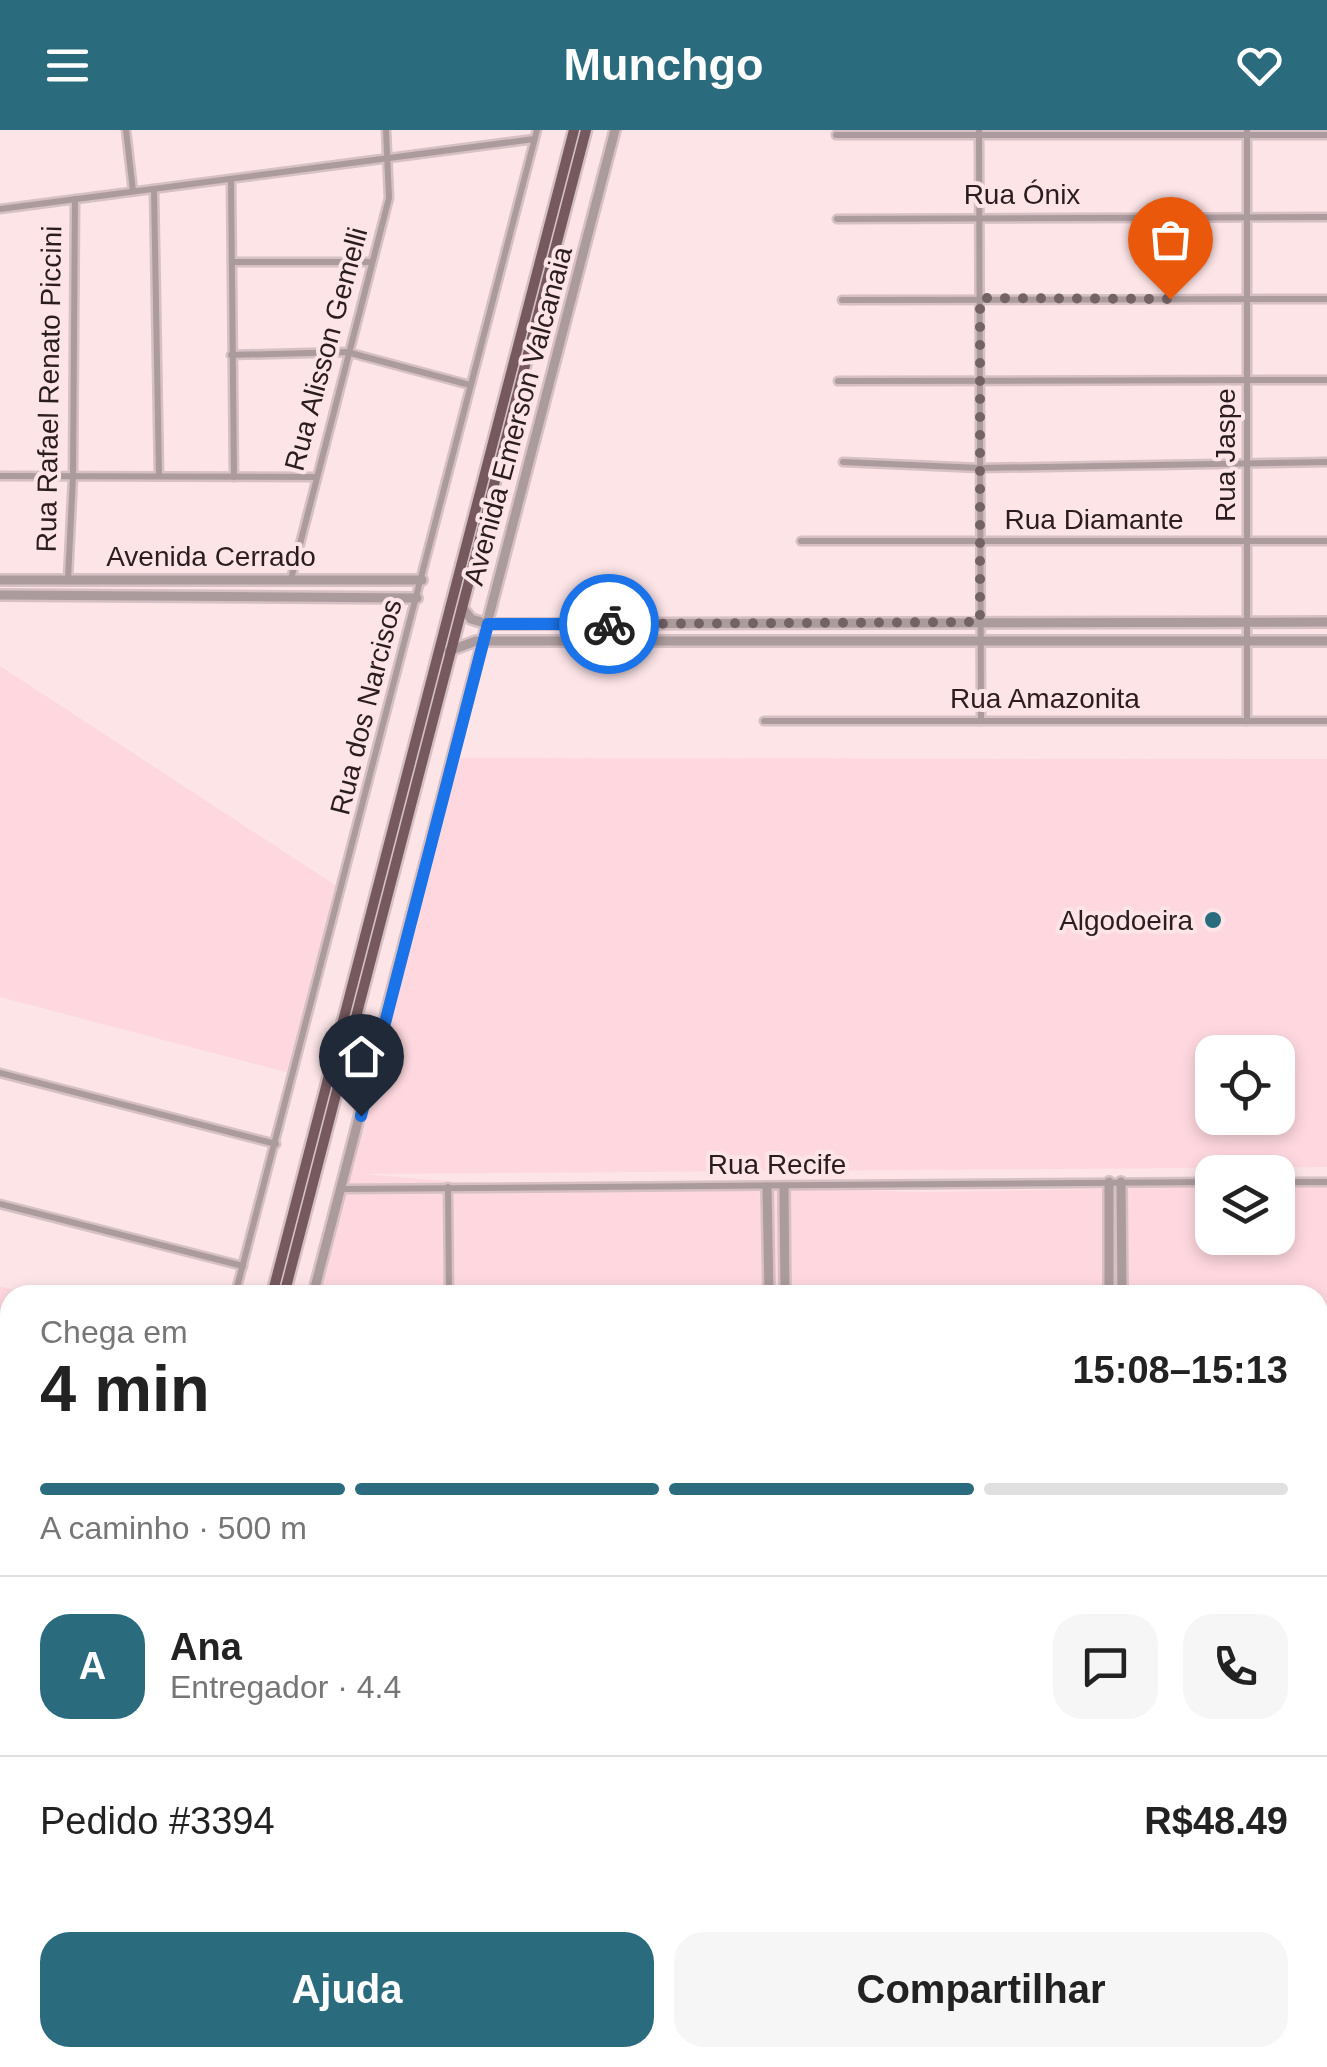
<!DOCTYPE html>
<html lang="pt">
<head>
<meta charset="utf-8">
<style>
  :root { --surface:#fff; --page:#f6f6f6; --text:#222; --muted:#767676; --line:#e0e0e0; --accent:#2a6c7e }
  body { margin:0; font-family:Helvetica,sans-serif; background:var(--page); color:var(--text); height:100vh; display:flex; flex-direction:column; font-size:38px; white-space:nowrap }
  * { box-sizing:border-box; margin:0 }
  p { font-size:32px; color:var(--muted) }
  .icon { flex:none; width:55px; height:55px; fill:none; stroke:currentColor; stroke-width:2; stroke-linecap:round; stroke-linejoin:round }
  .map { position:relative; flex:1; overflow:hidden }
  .side { position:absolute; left:0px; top:1155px; width:1328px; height:782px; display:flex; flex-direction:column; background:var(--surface); border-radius:30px 30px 0 0; box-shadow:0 5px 15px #0003 }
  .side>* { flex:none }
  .buttons { position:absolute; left:1195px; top:905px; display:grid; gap:20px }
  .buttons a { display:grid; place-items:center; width:100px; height:100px; border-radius:20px; background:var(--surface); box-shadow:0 5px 15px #0003; font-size:50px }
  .pin { position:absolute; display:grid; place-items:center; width:85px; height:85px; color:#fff; margin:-102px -42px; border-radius:50% 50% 50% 0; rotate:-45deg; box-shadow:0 0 10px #0007 }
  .pin .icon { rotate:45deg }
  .courier { position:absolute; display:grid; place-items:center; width:100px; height:100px; margin:-50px; border:8px solid #1a73e8; border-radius:50%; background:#fff; color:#222; box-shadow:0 2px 12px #0007 }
  .overview em { font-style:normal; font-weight:700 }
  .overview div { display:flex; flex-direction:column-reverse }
  .overview { display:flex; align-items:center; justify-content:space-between; height:170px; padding:0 40px }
  h1 { font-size:65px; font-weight:700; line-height:75px }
  .bar { display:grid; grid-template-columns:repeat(4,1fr); gap:15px 10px; align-content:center; height:120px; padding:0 40px }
  .bar i { height:12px; border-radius:8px; background:var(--line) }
  .bar .on { background:var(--accent) }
  .bar p { grid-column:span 4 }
  .line { display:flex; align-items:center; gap:25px; padding:0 40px; border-top:2px solid var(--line) }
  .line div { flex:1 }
  .round { display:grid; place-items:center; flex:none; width:105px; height:105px; border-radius:30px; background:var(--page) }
  .primary-button { display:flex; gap:20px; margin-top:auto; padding:20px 40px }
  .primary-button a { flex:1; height:115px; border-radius:30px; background:var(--accent); color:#fff; font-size:40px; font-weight:700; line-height:115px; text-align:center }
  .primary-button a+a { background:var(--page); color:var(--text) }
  header { display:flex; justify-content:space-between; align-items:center; height:130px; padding:0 40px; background:var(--accent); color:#fff; font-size:45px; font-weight:700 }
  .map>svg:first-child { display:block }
</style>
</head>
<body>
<header><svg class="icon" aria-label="menu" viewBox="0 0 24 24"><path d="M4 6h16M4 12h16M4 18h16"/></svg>Munchgo<svg class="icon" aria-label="heart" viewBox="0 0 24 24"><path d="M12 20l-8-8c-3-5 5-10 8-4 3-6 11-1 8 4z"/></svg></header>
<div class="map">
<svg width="1327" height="1937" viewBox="0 0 1327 1937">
  <rect width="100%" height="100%" fill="#fce4e7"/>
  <!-- built -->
  <g fill="#fed8de" fill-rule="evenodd">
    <path d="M0,536L338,757L289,943L0,867Z"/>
    <path d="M454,628L1327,629V1037L363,1044L457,1052L927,1062L1212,1057V1108H1278V1057H1327V1937H100L102,1928H1318V1165H316ZM1212,922H1278V988H1212Z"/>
    <path d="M0,1156L32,1165H10V1415L0,1412Z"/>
  </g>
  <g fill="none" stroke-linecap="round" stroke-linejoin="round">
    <!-- minor casing -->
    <g stroke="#d6c0c3" stroke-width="11">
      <g id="minor">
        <path d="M126,0L133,61"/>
        <path d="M979,0L981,591"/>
        <path d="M1247,0V591"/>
        <path d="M836,5H1327"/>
        <path d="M231,49L234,347"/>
        <path d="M154,59L159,346"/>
        <path d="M0,79L534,9"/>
        <path d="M837,89L1327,87"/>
        <path d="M232,132H370"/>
        <path d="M842,170L1327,169"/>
        <path d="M231,225L347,222L470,255"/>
        <path d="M838,251L1327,250"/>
        <path d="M843,332L980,338L1327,332"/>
        <path d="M0,346L316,347"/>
        <path d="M801,411H1327"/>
        <path d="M68,449L73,346L75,69"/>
        <path d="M291,449L389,68L386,0"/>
        <path d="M764,591H1327"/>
        <path d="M0,943L276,1014"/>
        <path d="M1278,1052H1327"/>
        <path d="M448,1057L449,1165"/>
        <path d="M342,1059L1212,1052"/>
        <path d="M0,1074L243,1136"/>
        <path d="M235,1165L537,0"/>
        <path d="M1318,1361H1327"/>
        <path d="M1318,1510H1327"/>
        <path d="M1318,1654H1327"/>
        <path d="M0,1683H10"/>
        <path d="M0,1695L10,1696"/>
        <path d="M32,1937L35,1928"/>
      </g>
    </g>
    <!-- tertiary casing -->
    <g stroke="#d6c0c3" stroke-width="14">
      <g id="tertiary">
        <path d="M0,450H422"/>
        <path d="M0,465L417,468"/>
        <path d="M462,477L471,489L488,494L1327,492"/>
        <path d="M449,521L476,511H1327"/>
        <path d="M1109,1052V1165"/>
        <path d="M1121,1052L1122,1165"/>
        <path d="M767,1057L769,1165"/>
        <path d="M784,1057L785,1165"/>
        <path d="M313,1165L615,0"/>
        <path d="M1318,1195H1327"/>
        <path d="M1318,1214H1327"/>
        <path d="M1318,1808H1327"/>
        <path d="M0,1812L10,1811"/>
        <path d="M1318,1824H1327"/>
        <path d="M0,1835H10"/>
        <path d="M1115,1928V1937"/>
        <path d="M1131,1928V1937"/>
      </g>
    </g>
    <!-- primary casing -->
    <g stroke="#d6c0c3" stroke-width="15">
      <g id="primary">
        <path d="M272,1165L574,0"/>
        <path d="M284,1165L586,0"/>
        <path d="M71,1937L73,1928"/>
        <path d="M88,1937L90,1928"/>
      </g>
    </g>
    <!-- minor -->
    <use href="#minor" stroke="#ac9b9d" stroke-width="6"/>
    <!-- tertiary -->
    <use href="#tertiary" stroke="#ac9b9d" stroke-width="9"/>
    <!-- primary -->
    <use href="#primary" stroke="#76595e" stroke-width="10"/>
  </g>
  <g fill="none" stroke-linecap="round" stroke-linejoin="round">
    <!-- done -->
    <path stroke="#746365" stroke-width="10" stroke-dasharray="0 18" d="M609,494L980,492V168L1170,169"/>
    <!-- route -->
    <path stroke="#1a73e8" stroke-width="12" d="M361,986L488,494H609"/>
  </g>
  <!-- markers -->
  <circle fill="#2a6c7e" stroke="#fce4e7" stroke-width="4" cx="1213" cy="790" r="10"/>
  <g text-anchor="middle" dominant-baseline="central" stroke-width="8" stroke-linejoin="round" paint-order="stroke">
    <!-- street labels -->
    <g font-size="28" fill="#2b1d1f" stroke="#fce4e7">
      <text x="1022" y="64">Rua Ónix</text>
      <text transform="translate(326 219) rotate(-75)">Rua Alisson Gemelli</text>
      <text transform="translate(49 259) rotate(-89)">Rua Rafael Renato Piccini</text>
      <text transform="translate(518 286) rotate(-75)">Avenida Emerson Valcanaia</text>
      <text transform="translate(1225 325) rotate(-90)">Rua Jaspe</text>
      <text x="1094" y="389">Rua Diamante</text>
      <text x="211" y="426">Avenida Cerrado</text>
      <text x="1045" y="568">Rua Amazonita</text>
      <text transform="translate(366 577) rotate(-76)">Rua dos Narcisos</text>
      <text x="777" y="1034">Rua Recife</text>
    </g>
    <!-- poi labels -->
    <g font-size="28" fill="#2b1d1f" stroke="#fce4e7" text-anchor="end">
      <text x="1193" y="790">Algodoeira</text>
    </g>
  </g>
</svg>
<div class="buttons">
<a><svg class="icon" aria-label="locate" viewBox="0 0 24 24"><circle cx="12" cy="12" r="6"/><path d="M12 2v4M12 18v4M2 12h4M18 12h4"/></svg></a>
<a><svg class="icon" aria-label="layers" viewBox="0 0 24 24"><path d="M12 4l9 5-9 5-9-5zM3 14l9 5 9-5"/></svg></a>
</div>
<div class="pin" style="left:1170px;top:169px;background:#ea580c"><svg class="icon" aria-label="bag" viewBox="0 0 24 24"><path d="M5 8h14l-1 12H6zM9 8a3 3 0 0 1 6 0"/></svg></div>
<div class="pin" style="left:361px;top:986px;background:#1f2937"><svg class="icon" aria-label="home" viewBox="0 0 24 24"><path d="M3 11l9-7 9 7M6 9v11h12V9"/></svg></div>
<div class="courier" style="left:609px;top:494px"><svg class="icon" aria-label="bike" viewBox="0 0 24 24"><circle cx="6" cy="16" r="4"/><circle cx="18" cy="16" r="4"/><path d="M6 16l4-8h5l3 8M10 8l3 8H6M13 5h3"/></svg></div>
<section class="side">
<div class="overview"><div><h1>4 min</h1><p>Chega em</p></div><em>15:08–15:13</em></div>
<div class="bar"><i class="on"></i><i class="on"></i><i class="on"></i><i></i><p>A caminho · 500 m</p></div>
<div class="line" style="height:180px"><b class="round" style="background:var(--accent);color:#fff">A</b><div><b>Ana</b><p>Entregador · 4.4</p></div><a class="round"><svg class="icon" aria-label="chat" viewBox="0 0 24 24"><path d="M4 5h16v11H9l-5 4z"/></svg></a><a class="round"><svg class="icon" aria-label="phone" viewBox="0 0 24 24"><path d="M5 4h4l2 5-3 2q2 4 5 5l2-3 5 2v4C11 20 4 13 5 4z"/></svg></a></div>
<div class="line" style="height:130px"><div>Pedido #3394</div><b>R$48.49</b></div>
<div class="primary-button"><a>Ajuda</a><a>Compartilhar</a></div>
</section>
</div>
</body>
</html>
